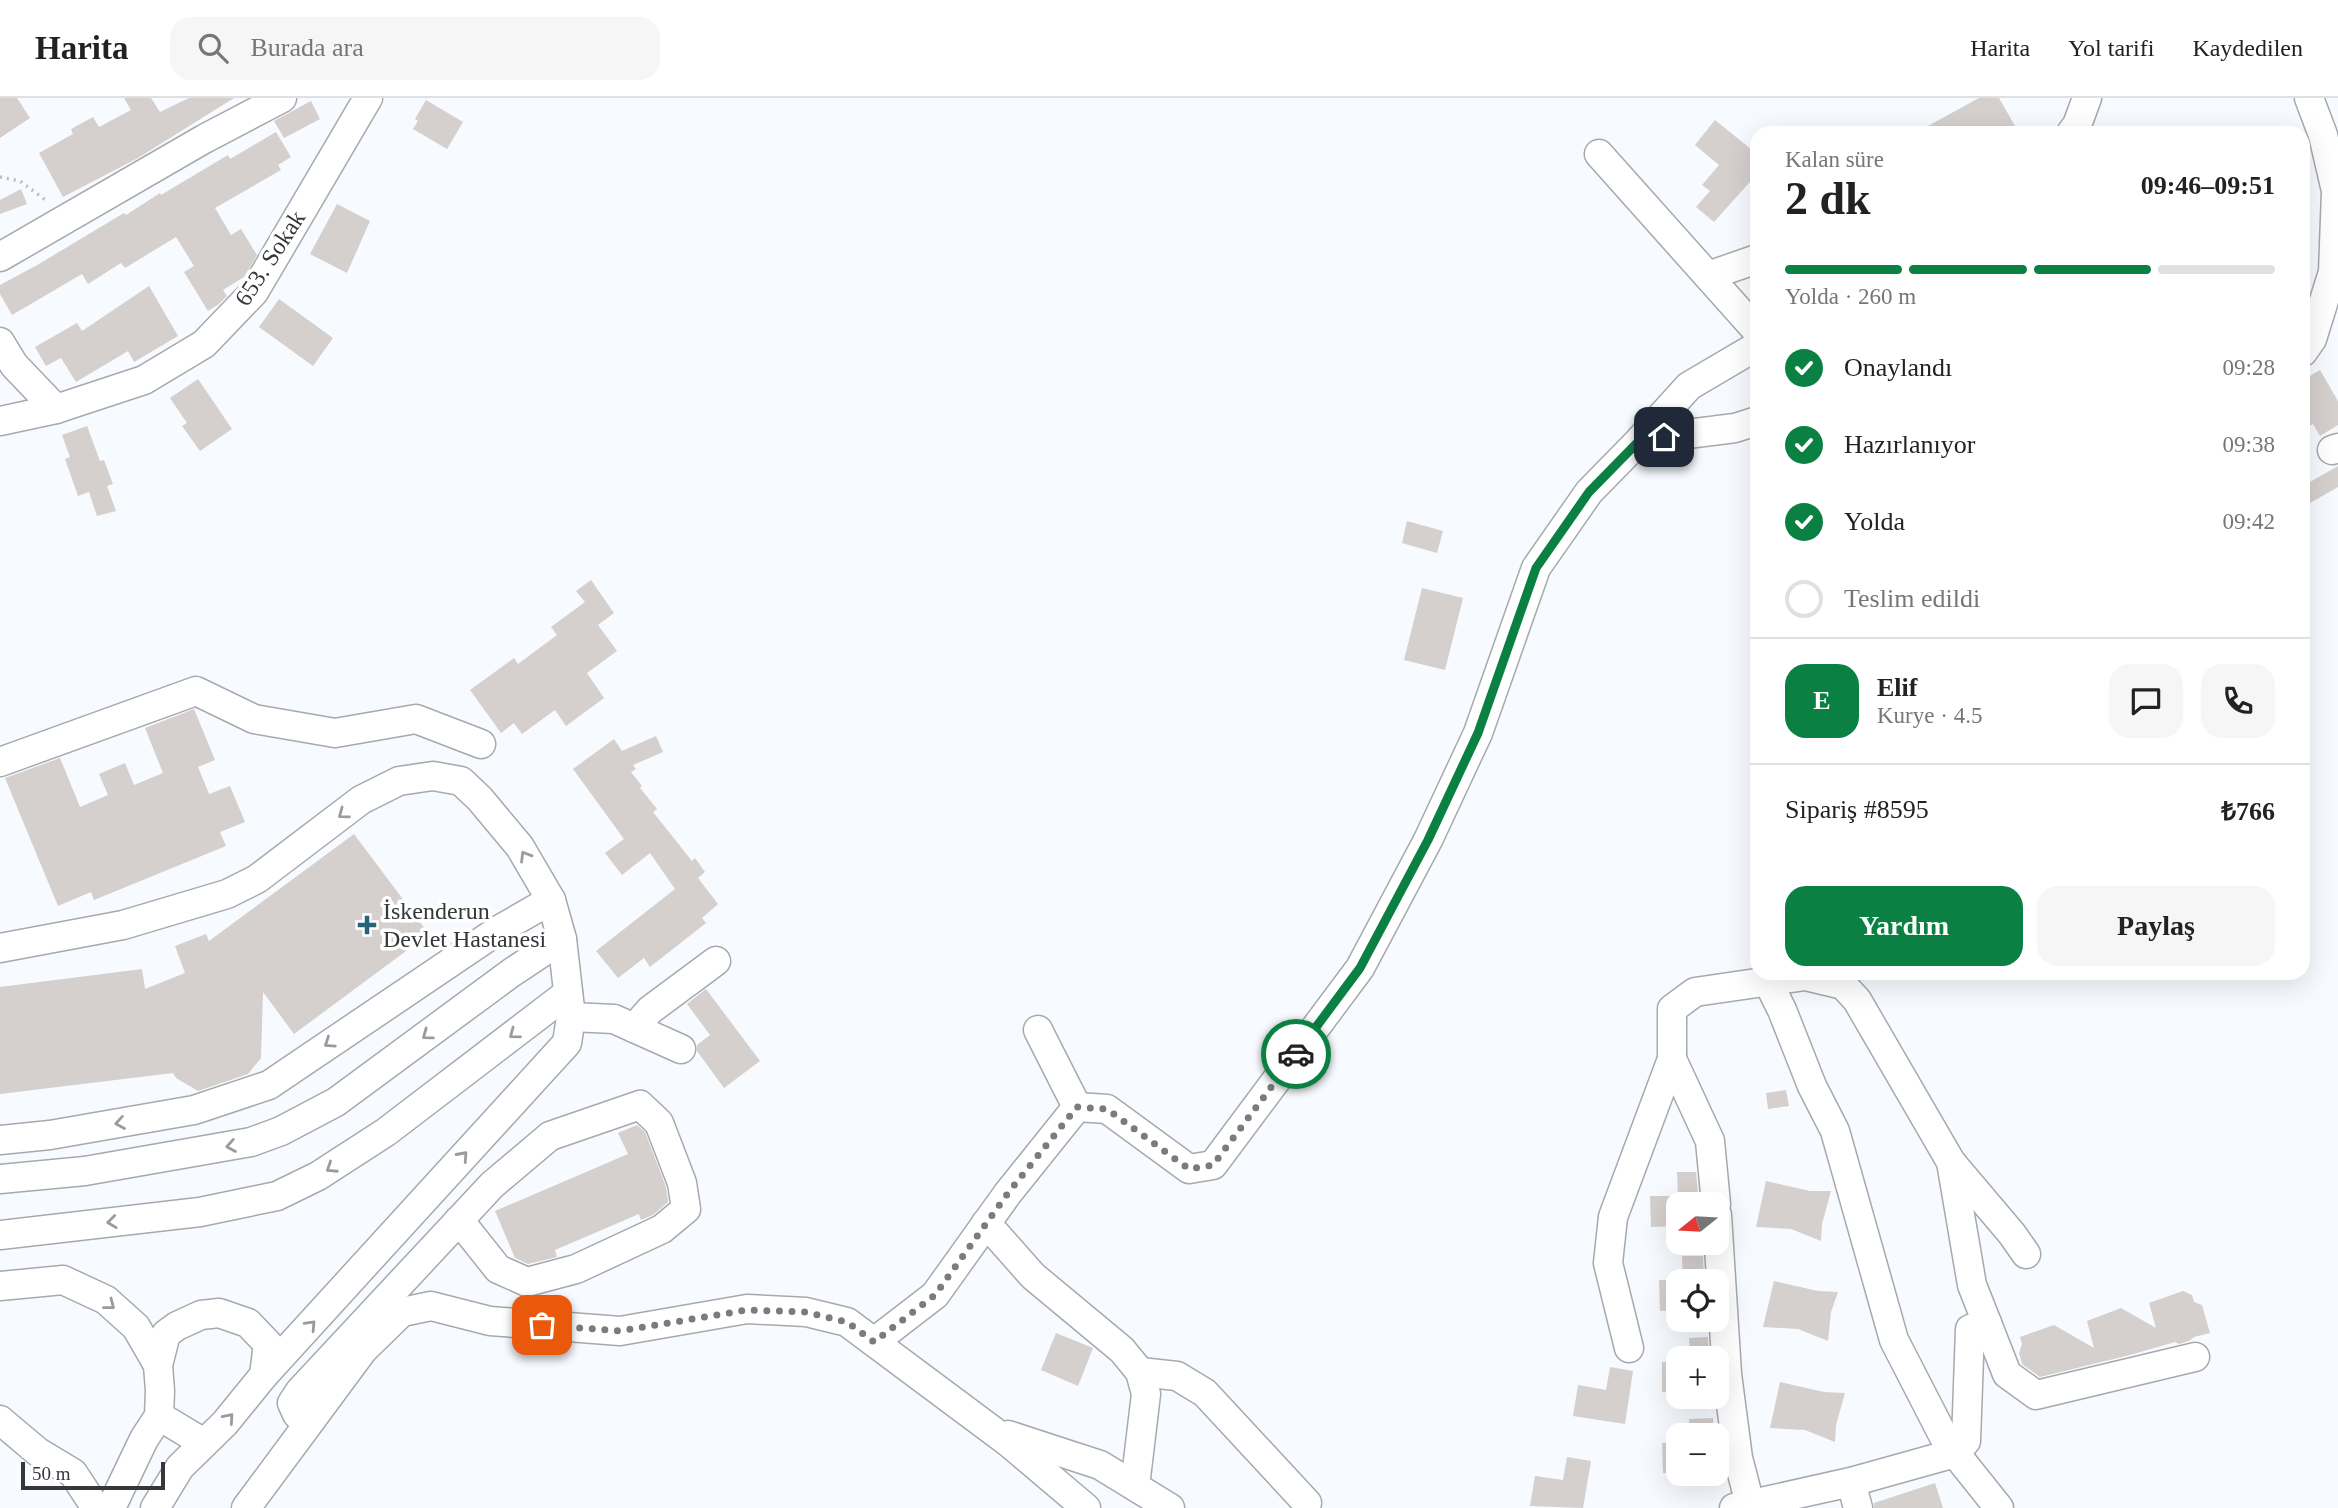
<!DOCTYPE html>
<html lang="tr">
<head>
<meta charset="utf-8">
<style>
  :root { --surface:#fff; --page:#f6f6f6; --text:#222; --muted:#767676; --line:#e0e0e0; --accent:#0b8043 }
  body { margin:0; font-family:"Times New Roman",serif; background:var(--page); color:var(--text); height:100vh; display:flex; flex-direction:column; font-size:26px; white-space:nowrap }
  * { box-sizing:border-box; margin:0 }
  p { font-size:23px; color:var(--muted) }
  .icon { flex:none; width:38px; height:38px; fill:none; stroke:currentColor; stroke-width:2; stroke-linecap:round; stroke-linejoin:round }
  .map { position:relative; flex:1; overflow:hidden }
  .details { position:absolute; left:1750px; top:28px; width:560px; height:854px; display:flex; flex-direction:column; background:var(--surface); border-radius:21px; box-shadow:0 7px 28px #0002 }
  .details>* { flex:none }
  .needle { width:46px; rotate:252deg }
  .tools { position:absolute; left:1666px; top:1094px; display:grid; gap:14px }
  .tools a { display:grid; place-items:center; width:63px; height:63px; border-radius:14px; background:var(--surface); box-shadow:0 7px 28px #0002; font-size:35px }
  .scale { position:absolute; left:21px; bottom:18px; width:144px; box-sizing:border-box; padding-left:7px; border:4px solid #353738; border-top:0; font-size:19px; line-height:24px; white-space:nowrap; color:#353738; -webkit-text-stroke:5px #fff; paint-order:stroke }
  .pin { position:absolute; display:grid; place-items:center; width:60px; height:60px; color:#fff; margin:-30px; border-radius:14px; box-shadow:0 4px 10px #0006 }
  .courier { position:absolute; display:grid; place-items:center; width:70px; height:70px; margin:-35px; border:5px solid #0b8043; border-radius:50%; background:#fff; color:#222; box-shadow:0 2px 9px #0007 }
  .head em { font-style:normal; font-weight:600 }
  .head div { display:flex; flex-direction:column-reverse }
  .head { display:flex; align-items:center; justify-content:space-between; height:119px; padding:0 35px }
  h1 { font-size:46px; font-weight:600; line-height:52px }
  .bar { display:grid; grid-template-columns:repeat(4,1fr); gap:10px 7px; align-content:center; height:84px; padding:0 35px }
  .bar i { height:9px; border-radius:5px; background:var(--line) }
  .bar .on { background:var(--accent) }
  .bar p { grid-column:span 4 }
  .line { display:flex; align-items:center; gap:18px; padding:0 35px; border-top:2px solid var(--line) }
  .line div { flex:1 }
  .round { display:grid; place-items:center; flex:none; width:74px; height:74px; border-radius:21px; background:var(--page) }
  ol { padding:0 35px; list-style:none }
  li { display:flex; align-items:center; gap:21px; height:77px }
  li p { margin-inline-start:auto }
  li .icon { padding:7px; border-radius:50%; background:var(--accent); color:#fff; stroke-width:4 }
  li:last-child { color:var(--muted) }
  li i { width:38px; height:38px; border:4px solid var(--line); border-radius:50% }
  .action { display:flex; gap:14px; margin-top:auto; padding:14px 35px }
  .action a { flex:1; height:80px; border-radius:21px; background:var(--accent); color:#fff; font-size:28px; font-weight:600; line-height:80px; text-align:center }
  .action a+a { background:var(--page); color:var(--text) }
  header { display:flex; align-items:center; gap:42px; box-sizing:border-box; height:98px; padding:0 35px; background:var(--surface); border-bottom:2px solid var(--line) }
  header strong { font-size:33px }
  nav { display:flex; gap:38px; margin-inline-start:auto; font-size:24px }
  .search { width:490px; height:63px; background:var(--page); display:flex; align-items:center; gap:18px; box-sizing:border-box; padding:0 24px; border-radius:21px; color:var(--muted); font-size:26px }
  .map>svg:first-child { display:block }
</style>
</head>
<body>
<header>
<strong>Harita</strong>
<div class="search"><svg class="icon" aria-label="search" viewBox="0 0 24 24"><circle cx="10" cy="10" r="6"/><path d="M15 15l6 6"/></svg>Burada ara</div>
<nav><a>Harita</a><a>Yol tarifi</a><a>Kaydedilen</a></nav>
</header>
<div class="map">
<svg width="2338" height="1410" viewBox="0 0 2338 1410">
  <rect width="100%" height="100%" fill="#f7fafe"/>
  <!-- building -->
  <g fill="#d5cfce">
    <path d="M0,0H17L30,20L0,40Z"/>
    <path d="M124,0H151L160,14L189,0H234L138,60L63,99L39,55L73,36L71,31L93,19L99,29L131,12Z"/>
    <path d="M1979,0H1999L2019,35H1915Z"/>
    <path d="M426,2L463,24L447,51L413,31L418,23L415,21Z"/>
    <path d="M311,3L320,21L284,40L274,23Z"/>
    <path d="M1715,22L1757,56V76L1714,124L1696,109L1710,93L1702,87L1719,67L1695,47Z"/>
    <path d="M276,34L291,59L278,67L281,72L215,110L231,137L241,131L257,157L244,179L223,192L227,198L219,206L208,213L184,174L194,168L176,139L125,170L121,165L88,186L82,176L12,217L0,196V187L39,166L124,115L126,117L160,95L161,97L228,57L230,61Z"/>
    <path d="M21,91L27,106L0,116V102Z"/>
    <path d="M337,106L370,123L347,175L310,156Z"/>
    <path d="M149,188L178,238L134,264L128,253L76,284L61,260L46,268L35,249L77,225L82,233Z"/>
    <path d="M279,201L333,240L313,268L259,229Z"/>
    <path d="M2320,272L2338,303V327L2320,338L2313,326L2303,331V282Z"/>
    <path d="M198,281L232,331L200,353L182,328L187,325L170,300Z"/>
    <path d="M87,328L100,363L104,362L113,386L107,388L116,413L97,418L89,394L78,398L65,361L70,359L62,337Z"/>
    <path d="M2338,368V389L2303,409V388Z"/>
    <path d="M1407,423L1443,433L1437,455L1402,445Z"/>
    <path d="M591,482L614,515L598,527L617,553L587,575L604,600L566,628L555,612L522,636L514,625L501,635L470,592L514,560L518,566L557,537L551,529L585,504L576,493Z"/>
    <path d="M1422,490L1463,500L1445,572L1404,562Z"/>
    <path d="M194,611L215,662L198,669L209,696L230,688L245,724L220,734L226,748L94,802L91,794L58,808L5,680L60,660L80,709L108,697L99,676L125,665L134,687L163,675L145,630Z"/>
    <path d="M656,638L663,654L633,667L636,671L631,674L642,688L640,690L657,711L653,714L692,763L695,760L705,774L698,780L718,806L702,820L706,825L650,869L644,860L618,880L596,853L675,791L650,755L622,777L605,755L624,741L573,671L614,641L622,653Z"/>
    <path d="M354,736L429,836L294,936L263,894L261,960L248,976L198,993L176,980L173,975L0,996V889L142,871L145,891L185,875L175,848L206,836L209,843Z"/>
    <path d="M706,891L760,963L724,990L697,953V947L710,937L687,906Z"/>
    <path d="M1786,992L1789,1008L1768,1011L1766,995Z"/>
    <path d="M637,1027L645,1034L666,1089L668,1104L653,1117L641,1122L639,1116L555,1152L557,1159L528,1166L515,1160L495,1113L628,1056L618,1035Z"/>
    <path d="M1677,1074H1696L1699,1106H1678V1103V1128L1651,1129L1650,1098H1678Z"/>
    <path d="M1766,1083L1810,1093H1831L1822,1126L1821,1143L1791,1131L1756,1129Z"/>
    <path d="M1682,1158H1703L1704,1183H1683Z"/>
    <path d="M1659,1182H1678V1212L1660,1213Z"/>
    <path d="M1774,1183L1818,1193L1838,1194L1831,1214L1828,1243L1798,1231L1763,1229Z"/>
    <path d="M2183,1193L2192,1197L2194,1204L2202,1207L2210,1235L2194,1239L2189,1243L2179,1246L2175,1244L2130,1257L2040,1279L2022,1266L2019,1255L2022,1246L2020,1239L2054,1227L2094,1250L2087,1223L2121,1210L2156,1230L2149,1205Z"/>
    <path d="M1056,1235L1093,1250L1078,1288L1041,1272Z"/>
    <path d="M1708,1239L1709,1260H1690L1689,1240Z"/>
    <path d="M1678,1263V1294H1662V1264Z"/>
    <path d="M1610,1269L1633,1273L1625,1326L1573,1318L1578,1287L1606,1292Z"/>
    <path d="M1780,1284L1824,1294L1845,1295L1836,1327L1835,1344L1805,1332L1770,1330Z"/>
    <path d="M1713,1320L1714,1337H1690L1689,1321Z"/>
    <path d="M1678,1344V1375H1663L1662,1345Z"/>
    <path d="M1567,1359L1591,1363L1583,1410L1530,1408L1535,1378L1563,1382Z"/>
    <path d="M1935,1385L1943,1410H1874V1405Z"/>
  </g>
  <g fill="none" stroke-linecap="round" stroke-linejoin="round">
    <!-- minor casing -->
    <g stroke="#a6a9ad" stroke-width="31">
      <g id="minor">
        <path d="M2071,35L2077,27L2087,0"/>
        <path d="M1599,56L1757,233"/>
        <path d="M0,159L204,41L282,0"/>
        <path d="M1708,178L1757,161"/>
        <path d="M0,244L14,267L56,311L0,323"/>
        <path d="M2303,254L2312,241L2333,174L2336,93L2323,37L2309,0"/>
        <path d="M56,311L144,282L204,246L254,194L368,0"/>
        <path d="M1640,342L1735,330L1757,323"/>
        <path d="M2332,352L2338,350"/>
        <path d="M0,664L196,593L254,621L335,635L416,621L481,646"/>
        <path d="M0,850L123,827L227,796L257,781L361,702L399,683L433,678L461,683L480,701L520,749L551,802L562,841L571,919L567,945L264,1277"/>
        <path d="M1768,884L1782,912L1812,988L1835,1033L1894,1242L1947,1345L1999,1410"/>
        <path d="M571,919L614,921L681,951"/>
        <path d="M634,930L650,912L716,863"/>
        <path d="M1038,932L1077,1009"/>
        <path d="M1672,961L1710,1043L1716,1106"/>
        <path d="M0,1042L50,1037L194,1012L269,987L497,833L551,802"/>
        <path d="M1951,1064L1972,1187L2007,1276L2036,1297L2195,1259"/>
        <path d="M0,1081L85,1073L251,1044L281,1033L336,1004L511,875L562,841"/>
        <path d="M1717,1117L1727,1276L1738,1360L1751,1410"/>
        <path d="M986,1125L1033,1178L1122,1252L1140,1274L1146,1296L1135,1388"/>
        <path d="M0,1137L200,1114L277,1098L318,1078L386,1034L568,895"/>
        <path d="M0,1188L63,1182L106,1202L136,1229L158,1267"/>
        <path d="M874,1244L935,1197L1008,1095L1077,1009L1107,1011L1189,1071L1213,1067L1360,870L1428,742L1478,635L1536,470L1589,394L1640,342L1689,288L1757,248"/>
        <path d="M1629,1250L1608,1165L1613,1119L1672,961V911L1695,894L1805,878L1843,887L1857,902L1951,1064L2012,1136L2026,1156"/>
        <path d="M1140,1274L1177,1278L1205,1295L1307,1405"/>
        <path d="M159,1318L204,1345"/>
        <path d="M0,1322L38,1354L73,1375L96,1410"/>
        <path d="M307,1327L297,1316L292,1305L300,1293L492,1087L550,1038L640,1007L659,1025L682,1085L686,1111L662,1131L576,1171L527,1184L498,1171L459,1122"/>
        <path d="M1008,1337L1100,1367L1170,1410"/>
        <path d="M1851,1384L1858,1410"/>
        <path d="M111,1410L144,1341L159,1318L160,1293L158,1267L166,1236L177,1228L201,1217L219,1215L248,1225L268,1246L264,1277L225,1325L180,1369L155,1410"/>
        <path d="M246,1410L363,1252L402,1214L431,1208L490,1223L620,1233L747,1211L806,1214L847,1224L1008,1344L1086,1410"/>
        <path d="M1734,1410L1851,1384L1955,1355L1966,1343L1970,1231L1987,1225"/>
      </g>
    </g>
    <!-- path -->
    <path stroke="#babdc0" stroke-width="3.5" stroke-dasharray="2 5" stroke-linecap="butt" d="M0,79L20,83L48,104"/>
    <!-- minor -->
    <use href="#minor" stroke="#fff" stroke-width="28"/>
  </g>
  <!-- one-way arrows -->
  <defs><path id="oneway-chevron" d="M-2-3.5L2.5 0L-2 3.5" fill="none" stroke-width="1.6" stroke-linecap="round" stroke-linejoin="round" transform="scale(1.75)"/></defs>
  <g stroke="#9a9b9c">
    <use href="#oneway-chevron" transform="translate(343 716) rotate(143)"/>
    <use href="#oneway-chevron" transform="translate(525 758) rotate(-121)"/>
    <use href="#oneway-chevron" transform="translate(514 936) rotate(143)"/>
    <use href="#oneway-chevron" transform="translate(427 937) rotate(144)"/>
    <use href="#oneway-chevron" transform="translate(329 945) rotate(146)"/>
    <use href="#oneway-chevron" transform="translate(120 1025) rotate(170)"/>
    <use href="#oneway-chevron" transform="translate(231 1048) rotate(170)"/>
    <use href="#oneway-chevron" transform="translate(463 1058) rotate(-48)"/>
    <use href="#oneway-chevron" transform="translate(331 1070) rotate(147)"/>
    <use href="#oneway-chevron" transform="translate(112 1124) rotate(173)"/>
    <use href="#oneway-chevron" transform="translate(110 1207) rotate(38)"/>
    <use href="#oneway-chevron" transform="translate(311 1227) rotate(-47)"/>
    <use href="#oneway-chevron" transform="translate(229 1320) rotate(-49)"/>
  </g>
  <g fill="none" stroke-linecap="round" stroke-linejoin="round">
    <!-- done -->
    <path stroke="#797b7d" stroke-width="7" stroke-dasharray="0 12.6" d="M542,1227L620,1233L747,1212L806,1214L847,1224L874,1244L935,1197L1008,1095L1077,1009L1107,1011L1189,1071L1213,1067L1296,956"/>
    <!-- route -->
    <path stroke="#0b8043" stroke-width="9" d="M1296,956L1360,870L1428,742L1478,635L1536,470L1589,394L1640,342L1664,339"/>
  </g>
  <!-- markers -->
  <path fill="#256379" stroke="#fff" stroke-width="2.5" d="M363.5 816.5h7v7h7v7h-7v7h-7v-7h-7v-7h7z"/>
  <g text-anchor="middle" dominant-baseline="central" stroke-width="7" stroke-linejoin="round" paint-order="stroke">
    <!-- street labels -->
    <g font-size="24" fill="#353738" stroke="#fff">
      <text transform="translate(270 160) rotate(-57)">653. Sokak</text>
    </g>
    <!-- poi labels -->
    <g font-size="24" fill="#353738" stroke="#fff" text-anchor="start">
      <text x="383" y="813">İskenderun<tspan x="383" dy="28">Devlet Hastanesi</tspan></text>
    </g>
  </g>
</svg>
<div class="tools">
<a><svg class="needle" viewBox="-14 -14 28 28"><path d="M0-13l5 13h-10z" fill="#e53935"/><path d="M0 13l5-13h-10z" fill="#767676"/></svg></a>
<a><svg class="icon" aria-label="locate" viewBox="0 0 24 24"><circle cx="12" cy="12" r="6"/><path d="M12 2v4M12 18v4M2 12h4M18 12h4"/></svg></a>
<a>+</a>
<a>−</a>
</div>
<div class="scale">50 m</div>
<div class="pin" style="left:542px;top:1227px;background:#ea580c"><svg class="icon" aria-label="bag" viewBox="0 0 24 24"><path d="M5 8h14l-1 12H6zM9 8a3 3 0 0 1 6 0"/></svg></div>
<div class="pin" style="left:1664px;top:339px;background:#1f2937"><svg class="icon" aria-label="home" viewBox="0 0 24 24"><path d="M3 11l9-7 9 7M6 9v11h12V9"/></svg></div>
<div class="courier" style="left:1296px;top:956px"><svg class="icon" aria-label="car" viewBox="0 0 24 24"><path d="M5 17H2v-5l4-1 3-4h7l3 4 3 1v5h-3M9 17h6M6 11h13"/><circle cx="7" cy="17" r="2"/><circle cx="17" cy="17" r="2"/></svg></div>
<section class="details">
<div class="head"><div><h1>2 dk</h1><p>Kalan süre</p></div><em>09:46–09:51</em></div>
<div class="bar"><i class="on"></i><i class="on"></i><i class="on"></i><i></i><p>Yolda · 260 m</p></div>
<ol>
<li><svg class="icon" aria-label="check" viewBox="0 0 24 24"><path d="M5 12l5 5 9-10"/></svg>Onaylandı<p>09:28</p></li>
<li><svg class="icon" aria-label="check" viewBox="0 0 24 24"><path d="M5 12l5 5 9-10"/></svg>Hazırlanıyor<p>09:38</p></li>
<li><svg class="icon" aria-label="check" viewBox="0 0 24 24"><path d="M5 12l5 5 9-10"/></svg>Yolda<p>09:42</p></li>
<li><i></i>Teslim edildi</li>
</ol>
<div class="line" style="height:126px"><b class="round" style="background:var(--accent);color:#fff">E</b><div><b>Elif</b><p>Kurye · 4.5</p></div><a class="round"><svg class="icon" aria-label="chat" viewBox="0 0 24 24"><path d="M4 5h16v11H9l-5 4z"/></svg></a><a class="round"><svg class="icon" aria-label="phone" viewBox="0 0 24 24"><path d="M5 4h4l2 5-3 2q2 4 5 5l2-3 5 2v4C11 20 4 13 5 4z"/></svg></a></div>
<div class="line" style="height:91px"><div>Sipariş #8595</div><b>₺766</b></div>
<div class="action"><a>Yardım</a><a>Paylaş</a></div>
</section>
</div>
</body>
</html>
